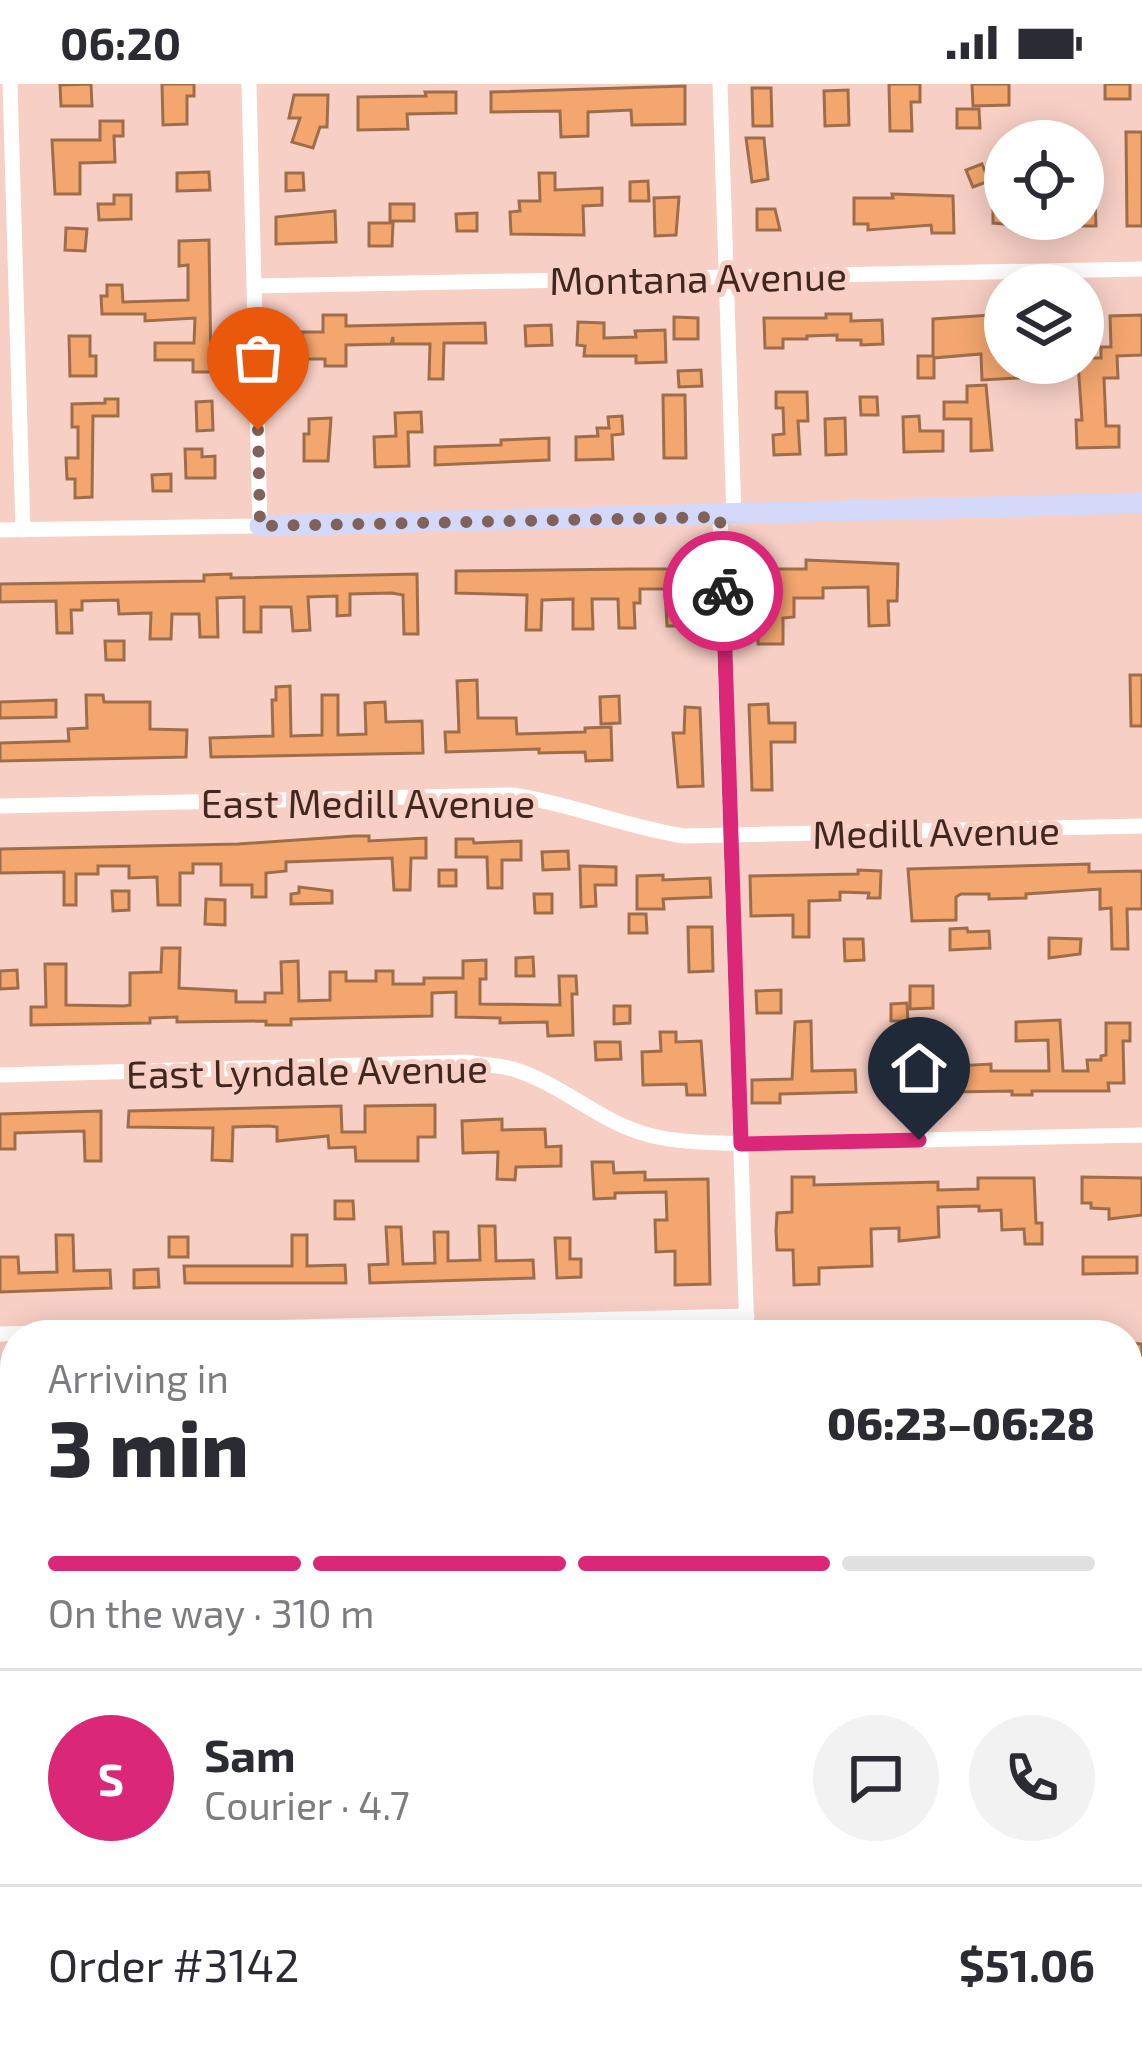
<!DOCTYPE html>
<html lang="en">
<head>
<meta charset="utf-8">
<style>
  :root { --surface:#fff; --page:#f2f2f3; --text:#2b2b33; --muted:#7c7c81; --line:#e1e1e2; --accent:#db2777 }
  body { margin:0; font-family:"Exo 2",sans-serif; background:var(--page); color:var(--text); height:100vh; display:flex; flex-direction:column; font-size:45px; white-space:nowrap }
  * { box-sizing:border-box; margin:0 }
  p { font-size:39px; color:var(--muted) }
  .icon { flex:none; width:66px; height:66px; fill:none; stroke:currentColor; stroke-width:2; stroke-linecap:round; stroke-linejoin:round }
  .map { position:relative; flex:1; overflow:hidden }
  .side { position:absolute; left:0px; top:1236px; width:1143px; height:747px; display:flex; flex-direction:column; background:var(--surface); border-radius:48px 48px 0 0; box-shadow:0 6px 30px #0003 }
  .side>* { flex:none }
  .buttons { position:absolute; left:984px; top:36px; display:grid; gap:24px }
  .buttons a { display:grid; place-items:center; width:120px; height:120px; border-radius:50%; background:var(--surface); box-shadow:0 6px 30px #0003; font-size:60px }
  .pin { position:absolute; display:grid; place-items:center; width:102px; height:102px; color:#fff; margin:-123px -51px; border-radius:50% 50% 50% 0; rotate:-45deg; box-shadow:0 0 12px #0007 }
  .pin .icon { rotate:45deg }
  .courier { position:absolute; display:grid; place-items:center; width:120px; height:120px; margin:-60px; border:9px solid #db2777; border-radius:50%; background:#fff; color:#222; box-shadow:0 3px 15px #0007 }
  .head em { font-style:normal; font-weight:800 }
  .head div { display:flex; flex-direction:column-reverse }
  .head { display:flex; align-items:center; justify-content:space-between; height:204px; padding:0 48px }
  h1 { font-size:78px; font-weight:800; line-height:90px }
  .bar { display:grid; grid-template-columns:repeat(4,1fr); gap:18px 12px; align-content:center; height:144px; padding:0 48px }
  .bar i { height:15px; border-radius:9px; background:var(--line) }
  .bar .current { background:var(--accent) }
  .bar p { grid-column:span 4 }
  .line { display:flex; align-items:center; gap:30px; padding:0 48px; border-top:3px solid var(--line) }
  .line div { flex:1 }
  .round { display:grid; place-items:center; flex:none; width:126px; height:126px; border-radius:63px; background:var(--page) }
  .status { display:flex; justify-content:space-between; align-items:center; height:84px; padding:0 60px; background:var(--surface); direction:ltr }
  .status svg { height:33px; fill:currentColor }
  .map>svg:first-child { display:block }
</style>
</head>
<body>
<div class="status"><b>06:20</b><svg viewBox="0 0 49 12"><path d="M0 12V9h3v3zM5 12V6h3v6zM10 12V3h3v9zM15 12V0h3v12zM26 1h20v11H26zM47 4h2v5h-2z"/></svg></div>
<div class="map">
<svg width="1142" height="1982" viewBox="0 0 1142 1982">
  <rect width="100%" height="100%" fill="#f7cfc5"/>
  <!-- building -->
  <g fill="#f3a66e" stroke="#9e6e4b" stroke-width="3">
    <path d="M91,0L92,22H61L60,1Z"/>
    <path d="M162,0H194V12H187V40L163,41Z"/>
    <path d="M889,0H920V18H911L912,47H890Z"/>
    <path d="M972,0H1009V21L973,22Z"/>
    <rect x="1105" y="0" width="25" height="15"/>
    <path d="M685,2V40L632,41L631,26L588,28V52L561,53L560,27L491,28V8Z"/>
    <path d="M752,4H771L772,42H753Z"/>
    <path d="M848,6L849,41L825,42L824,7Z"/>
    <path d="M425,8H456V29L407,30L408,45L358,46V13L426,12Z"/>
    <path d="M294,11H328L327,43H320L313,64L292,58L300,34H289Z"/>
    <path d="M957,25H979L980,44H957Z"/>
    <path d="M100,37H123V52H114L115,78L80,79V110H55L52,56H100Z"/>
    <path d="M1126,48H1142V142H1127Z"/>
    <path d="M746,54H764L768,95L752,98Z"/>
    <path d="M982,80L989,97L973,103L966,86Z"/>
    <path d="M209,88L210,106L177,107V89Z"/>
    <path d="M286,89H303L304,106L286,107Z"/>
    <path d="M539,89H555V106L602,104V121L583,122L584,151L511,150L510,128L520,127L519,117H540Z"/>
    <path d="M648,97L649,117H630V98Z"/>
    <path d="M993,108H1005V140L993,139Z"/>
    <path d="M892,110L953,112L954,149H932L931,141L868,146V140H854V114H893Z"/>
    <path d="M114,111H131V135L99,136L98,120H114Z"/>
    <path d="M679,113L676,151L655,152L654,114Z"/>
    <path d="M1095,113L1096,142H1083V114Z"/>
    <rect x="390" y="120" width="24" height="17"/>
    <path d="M757,125H775L780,146H757Z"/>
    <path d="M335,127L336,158L276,160V133Z"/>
    <path d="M477,129V147H457L456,130Z"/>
    <path d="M369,139H393L392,162H369Z"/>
    <path d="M66,144L87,145L85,167L65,166Z"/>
    <path d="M209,156L211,288H193V276H155V259H194L195,234L145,237V230H102L101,212H107V201H122L123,218L188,216V181L179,182V157Z"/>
    <path d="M826,230H851V237L882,236L883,260L861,261V256H837V251L807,252V255H783V264H765L764,234H826Z"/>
    <path d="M1005,230V279H1019V294L982,296L981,270L934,274V294H918V272H933V235Z"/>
    <path d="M323,231H346V242L485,239L486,259H444L443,295H429L430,260H393V253L391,260L346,261V282H325V275H302V248H323Z"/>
    <path d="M1142,231V271L1117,272L1118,294H1104L1106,342H1119V363L1077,364L1076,336H1082L1078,279H1083V274H1101V263H1111L1110,232Z"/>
    <path d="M674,233L698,234V255H674Z"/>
    <path d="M578,238L604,239V254L636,253L635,247L665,246L666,278L636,279V272H584L585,262L577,261Z"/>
    <path d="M551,241L552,261L526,262L525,242Z"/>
    <path d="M69,252H90V272H96V292H70Z"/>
    <path d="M701,286L702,302L679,303L678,287Z"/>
    <path d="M986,301L992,366L971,367V335H944V318H967V302Z"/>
    <path d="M776,308H807L808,337H798L800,370L774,371L773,351L784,350L783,324H776Z"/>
    <path d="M663,311H685L686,374H664Z"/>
    <path d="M860,313H877L878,331H861Z"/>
    <path d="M105,315H118V332H93L92,413L75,414V395H67L66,374H78V343H72V320L105,319Z"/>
    <path d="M212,317L213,346L197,347L196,318Z"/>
    <path d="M421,328L422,348H408L409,382L375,383L374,353L396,352L395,329Z"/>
    <path d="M622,332L623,350L612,351L613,375L576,376V353L598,352L597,344H609L608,333Z"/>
    <path d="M919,332L920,347H943V367L904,368L903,333Z"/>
    <path d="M331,334L328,377H304V350H309V335Z"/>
    <path d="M845,334L846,370L826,371L825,335Z"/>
    <path d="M549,354V376L435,381V363L501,361V356Z"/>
    <path d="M185,365H202V373L215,372V394H186Z"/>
    <path d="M171,390V407H153L152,391Z"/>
    <path d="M806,476L898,480L897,517H888L889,541L869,542L868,503L823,504V514H794V533L783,534V560H758V485H806Z"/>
    <path d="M633,485H699L700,503H681L683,542H667L665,505H640V519H634L635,544H619L618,515H592L593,545H573V515L542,516L541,546H526L527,511L456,509V487Z"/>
    <path d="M231,490V494L417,490L418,550H404L403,511L392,509L350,510V531L337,532V512L308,513L310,546L293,547L291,523H261V548H244V513L217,514L218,553H200L199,530H172L171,555H150L151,529L119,530L118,516L82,517V526H71L72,549H57L56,517L0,518V500L204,497V491Z"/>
    <path d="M105,557H124V576H106Z"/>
    <path d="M1130,591H1142V642H1131Z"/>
    <path d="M477,596L478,634H516L517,650L585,648V644L611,643L612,676L586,677L585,668L539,669V665L446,668L445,648H459L457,597Z"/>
    <path d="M290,602L291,652L322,651V611H338V651L366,650L365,619L385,618L386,638L422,637L423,669L211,673L210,654L273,652L272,616H276V603Z"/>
    <path d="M86,611H103L104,618H150V645L187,646L186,673L0,677V659L69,657L68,645L87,644Z"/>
    <path d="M619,612L620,639L601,640L600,613Z"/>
    <path d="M56,616V633L0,634V618Z"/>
    <path d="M768,620L769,639H795V658H771L772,706H752L749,621Z"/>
    <path d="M685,623L700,624L703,702L678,703L673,649H684Z"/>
    <path d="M354,752H369V757L426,754V774H411L410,806H394L392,774L286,778V787L266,789V813H252V801H221V780H193V789H180V821H158L157,793L129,794V782H98V790H76V821H64V788L0,789V765L238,760Z"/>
    <path d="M456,755H473L474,759L521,757V776H502V804H488L487,773H456Z"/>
    <path d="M568,767L569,785L543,786L542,768Z"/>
    <path d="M1089,780V788L1142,787V825H1127L1128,865H1112L1111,824L1100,825V805L1026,810V814L989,815V810H961L956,813V836L912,837L908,785Z"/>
    <path d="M580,782L616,783V801H595L596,822L581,823Z"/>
    <rect x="439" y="786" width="17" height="16"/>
    <path d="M858,786L881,787L880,814H868L869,809L840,808V816L809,817V853H793V831L751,832L750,792L858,790Z"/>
    <path d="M663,791V796L710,794L711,813L663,815L664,825H637V792Z"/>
    <path d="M299,803L332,807V819L291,820V810L299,809Z"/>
    <path d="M112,807H129V826L113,827Z"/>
    <path d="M534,810H552V829H535Z"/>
    <path d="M206,815L225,816V841L205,840Z"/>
    <path d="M629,830H646L647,849H629Z"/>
    <path d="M688,843H712L713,887L689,888Z"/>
    <path d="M967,844L968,848L989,847L990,864L950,866V845Z"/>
    <path d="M1049,854L1081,855L1080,870L1049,874Z"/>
    <path d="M844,855H863L864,876L845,877Z"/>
    <path d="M162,864H180L179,904L236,907V918H265V909H282L281,878L298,877L299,917L330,916V888H346V897H376V887H393V900H424V894H463V877L486,876V895H480V920L560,921L559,892H576L577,910H572L573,951L548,952L547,938L500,939V934L456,933V908L432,909V932L291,935V941H266V937L177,938V933L150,934V939L31,941V923H46L45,880H66V921L124,922L130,921V889L161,888Z"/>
    <path d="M533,873L534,892H516V874Z"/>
    <path d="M17,886L18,904L0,905V887Z"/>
    <path d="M910,902H933V924L910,925Z"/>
    <path d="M781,906V929H757L756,907Z"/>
    <path d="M907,919L908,937H891V920Z"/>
    <path d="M614,922H630V939L614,940Z"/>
    <path d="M1060,936L1063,987H1088L1087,976H1101V972L1106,971V939H1130V957H1123L1124,999H1108L1109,1007H1032V1011H1012V1007L952,1008V1004L885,1005L884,980H901V985L991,980V987H1049L1048,956L1016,957V938Z"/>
    <path d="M811,937L812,987L855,986L856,1008L780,1010V1019H752V996L792,995L795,938Z"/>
    <path d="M660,948H676V958L701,957L705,1011H687L686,1000L643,1001L642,968L661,967Z"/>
    <path d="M595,958H620L621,975L596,976Z"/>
    <path d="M435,1021V1053H418V1077H356L355,1063L329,1064L328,1052L277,1057V1043L269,1042L233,1043L232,1077L212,1076L213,1044L128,1043L129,1027L341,1022L342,1048H365V1022Z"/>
    <path d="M101,1027V1077H85L84,1047L15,1049V1065H0V1030Z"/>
    <path d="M502,1035V1046L545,1045L546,1063L561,1062V1082L516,1083L515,1096L497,1095L498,1068L463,1069L462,1037Z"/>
    <path d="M592,1078H613L614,1089L645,1088V1096L708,1095L710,1200L675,1201V1167L656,1168L655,1136H667L666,1108L615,1109V1114L594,1115Z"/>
    <path d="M792,1093H814V1101L938,1098V1106L978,1105V1094H1034L1036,1139H1042V1160H1025L1024,1145L1002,1146L1001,1126L979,1127V1122L938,1123L939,1153L899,1157V1144L871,1145L872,1182L819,1184V1200L794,1201L793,1166H777L776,1147L777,1129L792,1128Z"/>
    <path d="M1082,1093L1142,1094V1131L1109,1135V1125L1091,1124V1119H1082Z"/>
    <path d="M335,1117H353L354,1135H335Z"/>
    <path d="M479,1142H495L496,1177L533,1176L534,1194L370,1199L369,1181L388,1180L386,1143H401L403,1180L435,1179L434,1148H448V1177L480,1176Z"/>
    <path d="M56,1151H73L74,1187L110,1186L111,1204L0,1208V1173H18L19,1189L57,1188Z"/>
    <path d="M292,1151H307V1182L345,1181L346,1199H185L184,1182H292Z"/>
    <rect x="169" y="1153" width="19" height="20"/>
    <path d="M555,1154H570V1175H581V1193L557,1194Z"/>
    <path d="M1083,1173H1137V1189L1083,1190Z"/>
    <path d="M158,1185L159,1203L134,1204V1186Z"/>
    <path d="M1128,1259L1142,1260V1284H1128Z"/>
    <path d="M15,1422V1449L0,1450V1423Z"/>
    <path d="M1130,1455H1142V1478L1130,1477Z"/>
    <rect x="1" y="1657" width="14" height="23"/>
    <rect x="0" y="1808" width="15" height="21"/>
    <path d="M714,1968H734L735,1982H715Z"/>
  </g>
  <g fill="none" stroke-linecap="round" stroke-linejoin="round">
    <!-- street -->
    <g stroke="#fff" stroke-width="15">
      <path d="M10,0L23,446"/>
      <path d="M720,0L734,433"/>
      <path d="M254,202L1142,185"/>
      <path d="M720,433L747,1251"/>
      <path d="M0,446L260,442L249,0"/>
      <path d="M0,722L513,711C572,720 626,743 684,752L1142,742"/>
      <path d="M0,991L467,978C482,981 499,981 513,985C559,999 594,1033 639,1048C671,1059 707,1058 741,1060L1142,1051"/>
      <path d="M0,1250L747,1232"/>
      <path d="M1128,1357L1142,1356"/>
      <path d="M0,1496L15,1495"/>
      <path d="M1128,1669H1142"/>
      <path d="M0,1722L15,1721"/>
      <path d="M0,1945L15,1944"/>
      <path d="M771,1968V1982"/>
    </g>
    <!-- secondary -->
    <path stroke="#d4d9fa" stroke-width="21" d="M260,442L1142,419"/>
  </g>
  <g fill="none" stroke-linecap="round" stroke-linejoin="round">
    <!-- done -->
    <path stroke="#80625a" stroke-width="12" stroke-dasharray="0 21.6" d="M258,346L260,442L720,433L723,507"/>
    <!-- route -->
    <path stroke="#db2777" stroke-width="15" d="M723,507L741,1060L919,1056"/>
  </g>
  <g text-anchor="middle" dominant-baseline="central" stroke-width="10" stroke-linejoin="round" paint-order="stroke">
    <!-- street labels -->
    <g font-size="39" fill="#402821" stroke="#f7cfc5">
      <text transform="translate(698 193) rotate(-1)">Montana Avenue</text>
      <text x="368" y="718">East Medill Avenue</text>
      <text transform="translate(936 747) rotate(-1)">Medill Avenue</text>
      <text transform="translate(307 986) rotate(-1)">East Lyndale Avenue</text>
    </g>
  </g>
</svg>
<div class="buttons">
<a><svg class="icon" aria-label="locate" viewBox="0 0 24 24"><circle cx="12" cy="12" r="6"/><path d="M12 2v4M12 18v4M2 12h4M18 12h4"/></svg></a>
<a><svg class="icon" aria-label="layers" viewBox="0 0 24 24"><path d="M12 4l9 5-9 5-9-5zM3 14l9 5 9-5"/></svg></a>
</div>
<div class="pin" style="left:258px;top:346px;background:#ea580c"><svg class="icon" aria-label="bag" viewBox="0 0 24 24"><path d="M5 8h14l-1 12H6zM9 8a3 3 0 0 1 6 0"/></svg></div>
<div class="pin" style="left:919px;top:1056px;background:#1f2937"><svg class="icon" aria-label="home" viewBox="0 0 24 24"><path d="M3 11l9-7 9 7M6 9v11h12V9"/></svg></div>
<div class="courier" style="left:723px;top:507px"><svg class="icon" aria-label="bike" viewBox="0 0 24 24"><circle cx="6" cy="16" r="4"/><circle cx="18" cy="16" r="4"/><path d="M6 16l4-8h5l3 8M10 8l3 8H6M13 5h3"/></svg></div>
<section class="side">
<div class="head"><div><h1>3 min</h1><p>Arriving in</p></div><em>06:23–06:28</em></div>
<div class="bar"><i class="current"></i><i class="current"></i><i class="current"></i><i></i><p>On the way · 310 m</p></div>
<div class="line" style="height:216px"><b class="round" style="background:var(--accent);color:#fff">S</b><div><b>Sam</b><p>Courier · 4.7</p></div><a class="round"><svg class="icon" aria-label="chat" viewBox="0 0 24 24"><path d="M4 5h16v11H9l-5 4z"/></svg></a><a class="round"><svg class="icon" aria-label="phone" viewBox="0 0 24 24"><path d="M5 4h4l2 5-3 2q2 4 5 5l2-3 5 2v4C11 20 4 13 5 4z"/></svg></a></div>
<div class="line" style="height:156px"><div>Order #3142</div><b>$51.06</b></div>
</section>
</div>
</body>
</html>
